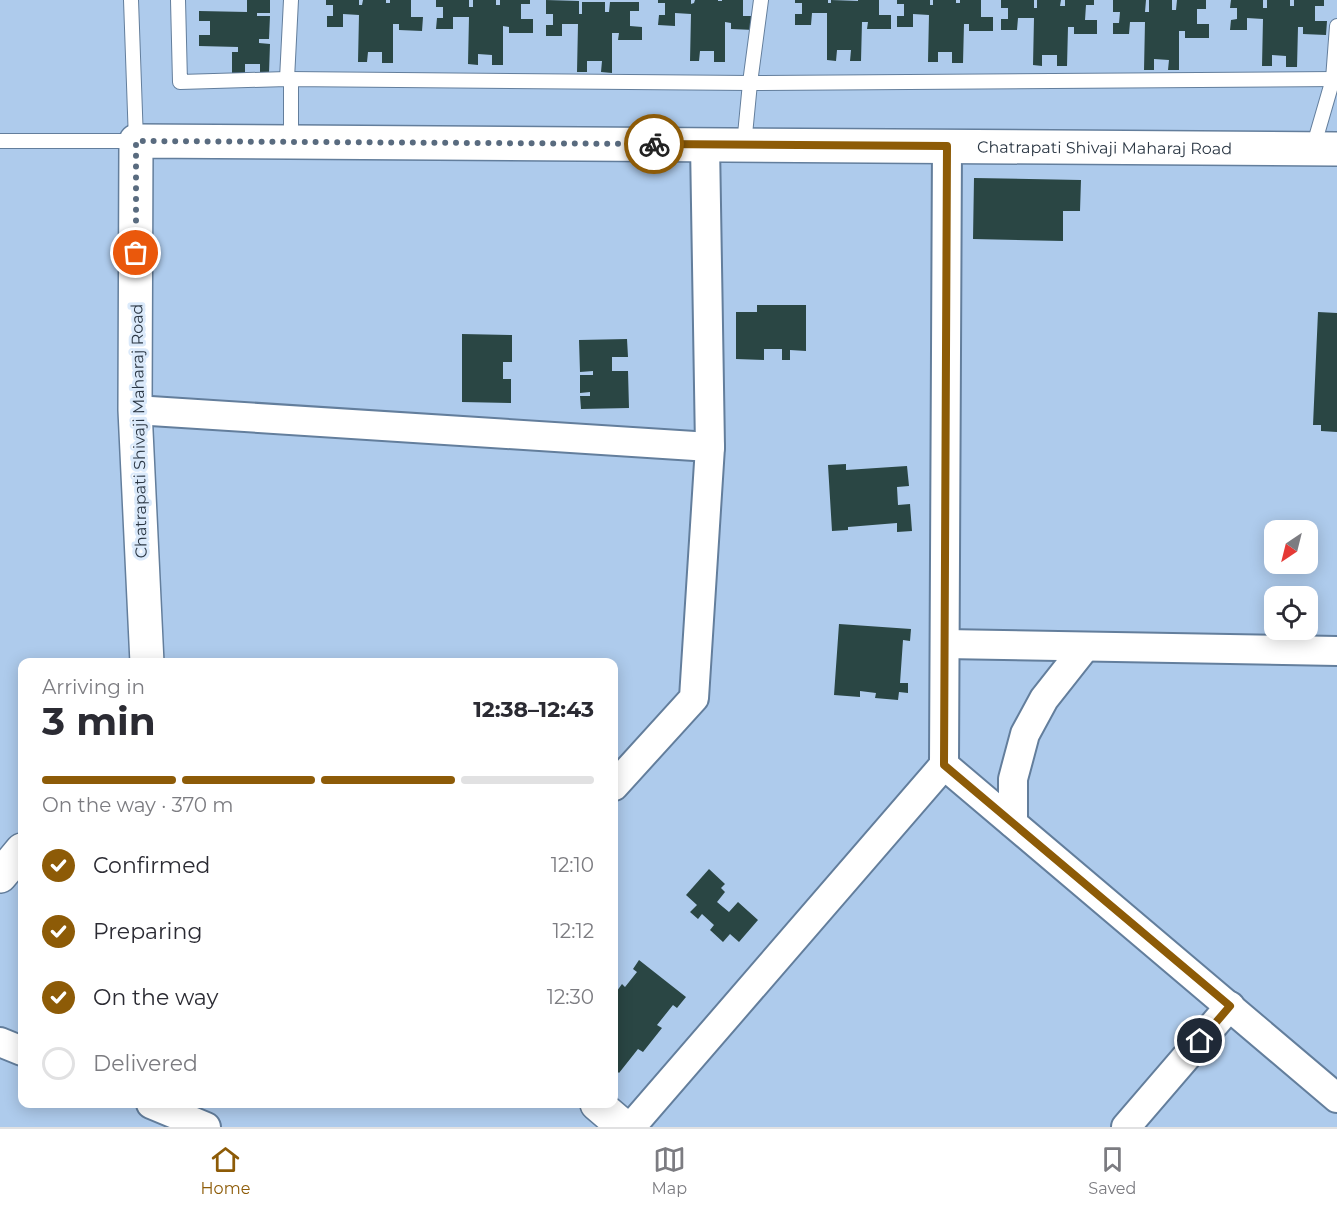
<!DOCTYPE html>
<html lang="en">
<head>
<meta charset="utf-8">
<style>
  :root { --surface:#fff; --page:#f2f2f3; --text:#2b2b33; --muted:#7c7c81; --line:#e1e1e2; --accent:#8d5b07 }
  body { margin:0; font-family:Montserrat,sans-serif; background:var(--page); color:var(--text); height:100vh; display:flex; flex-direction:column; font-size:22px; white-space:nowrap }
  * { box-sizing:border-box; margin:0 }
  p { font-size:20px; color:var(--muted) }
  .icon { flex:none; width:33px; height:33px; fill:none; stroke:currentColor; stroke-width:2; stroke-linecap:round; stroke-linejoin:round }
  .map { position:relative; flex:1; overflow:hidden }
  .panel { position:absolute; left:18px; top:658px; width:600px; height:450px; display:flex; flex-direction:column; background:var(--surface); border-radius:12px; box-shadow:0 3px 15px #0003 }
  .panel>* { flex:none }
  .needle { width:39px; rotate:215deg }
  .tools { position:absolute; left:1264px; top:520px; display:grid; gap:12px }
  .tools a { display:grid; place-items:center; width:54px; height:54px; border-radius:12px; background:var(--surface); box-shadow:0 3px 15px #0003; font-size:30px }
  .pin { position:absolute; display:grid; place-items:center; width:51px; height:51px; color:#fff; margin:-26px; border:3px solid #fff; border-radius:50%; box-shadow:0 2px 6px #0007 }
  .courier { position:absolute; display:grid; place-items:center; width:60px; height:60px; margin:-30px; border:4px solid #8d5b07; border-radius:50%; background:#fff; color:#222; box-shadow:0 2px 8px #0007 }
  .headline em { font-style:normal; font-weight:700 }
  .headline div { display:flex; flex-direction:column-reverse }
  .headline { display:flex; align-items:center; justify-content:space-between; height:102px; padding:0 24px }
  h1 { font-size:39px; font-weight:700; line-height:45px }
  .bar { display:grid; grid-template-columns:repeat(4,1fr); gap:9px 6px; align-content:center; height:72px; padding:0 24px }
  .bar i { height:8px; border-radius:4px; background:var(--line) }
  .bar .current { background:var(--accent) }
  .bar p { grid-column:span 4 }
  ol { padding:0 24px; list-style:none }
  li { display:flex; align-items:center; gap:18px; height:66px }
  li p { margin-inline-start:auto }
  li .icon { padding:6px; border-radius:50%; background:var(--accent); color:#fff; stroke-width:4 }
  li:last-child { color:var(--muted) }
  li i { width:33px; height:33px; border:3px solid var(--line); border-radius:50% }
  .tabs { display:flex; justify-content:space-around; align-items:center; height:84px; border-top:2px solid var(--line); background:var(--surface); font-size:16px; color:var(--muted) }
  .tabs a { display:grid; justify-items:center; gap:3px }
  .tabs .current { color:var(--accent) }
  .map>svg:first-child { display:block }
</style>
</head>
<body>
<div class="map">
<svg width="1337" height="1127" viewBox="0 0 1337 1127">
  <rect width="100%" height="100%" fill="#aecbec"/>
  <!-- building -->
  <g fill="#2a4644">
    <path d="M247,0H270V13H257V16H270L269,39H259V43L270,44L269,73H260V64H245V76H232V52H238V47L199,46V35H210V21H199V11L247,12Z"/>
    <path d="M326,0H359V5H362L363,0H386V3H390V0H411V17H423L422,31L399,30V24H393V63H382V52H368L367,62H358L359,15L343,14V27H327V16H333V5H326Z"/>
    <path d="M436,0H469V7H473V0H496V5H500V0H530V4H521V19H533V33H509V27L503,26V65H492V55L478,54V65L468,64L469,17H453V29H436L437,18H443V7H436Z"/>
    <path d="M546,0L579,1V14H582V2H605V12H609L610,2H639V11H630V26L642,27V40H618L619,33H612V73L601,72L602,61H587V72H577L578,24H562V36H546V25H553V14H546Z"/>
    <path d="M658,0H691V4L694,3L695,0H718V1H722V0H743V16H755L754,30L731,29V23L725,22V62H714V51H700L699,61H690L691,14L675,13V26L658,25L659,15H665V3H658Z"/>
    <path d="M795,0H828V3H831V0L858,1V0H879V15H891V29H867L868,22H862L861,61H850L851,50H837L836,61L827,60V13H812L811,25H795V14H802V3H795Z"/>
    <path d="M897,0H930V5H933V0H956V3H960V0H981V17H993V31H969V24H964L963,63H952V52H938V62H928L929,15L913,14V27H897V16H904V4H897Z"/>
    <path d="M1001,0H1034V8H1037V0H1061L1060,6H1065V0H1094V5H1086L1085,20H1097V34H1074V27H1068L1067,66H1057V55H1042V66L1033,65L1034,18H1018L1017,30H1001V19H1008V8H1001Z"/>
    <path d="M1113,0H1146L1145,12H1149V0H1172V10H1176L1177,0H1206V9H1197V24H1209V38H1185V31H1179V70H1168L1169,60L1154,59V70H1144L1145,22H1130L1129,34H1113V23H1119L1120,12H1113Z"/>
    <path d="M1231,0H1263V8H1267V0H1290V6H1294V0H1324V6H1315V21H1327L1326,35L1303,34V27H1298L1297,67H1286V56L1272,55V66H1262L1263,19L1247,18V30H1230L1231,20L1237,19V8H1230Z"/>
    <path d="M974,178L1081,180L1080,211H1063V241L973,239Z"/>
    <path d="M757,305H806V351L790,350V360H782V349H764V360L736,359V312H757Z"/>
    <path d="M1318,312L1337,313V432L1321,431V425H1313Z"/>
    <path d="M462,334L512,335V362H503V379H511V403L462,402Z"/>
    <path d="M627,339L628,357H612V371H628L629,408L581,409L580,396H590V392L580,393V375H593V371L580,372L579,340Z"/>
    <path d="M846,464V470L907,466L909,486L897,487L898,505L910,504L912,531L897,532V523L848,527V530L832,531L828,465Z"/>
    <path d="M839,624L911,629L910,641L903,640L900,683H908V693L899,692L898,700L875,698L876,693L860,691V697L834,695Z"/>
    <path d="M709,869L725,884L721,888L725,892L717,902L729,912L738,902L758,920L739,942L730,934L723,942L710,930L714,925L702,914L698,919L690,912L697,905L686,895Z"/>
    <path d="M639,960L686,997L677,1008L673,1005L657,1025L662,1028L643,1052L638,1049L619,1073L614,1068V995L622,984L625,987L637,972L633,969Z"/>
  </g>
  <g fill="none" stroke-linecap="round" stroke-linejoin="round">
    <!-- service casing -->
    <g stroke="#637e9c" stroke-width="16">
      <g id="service">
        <path d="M178,0L180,82L287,79L750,83L1337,79"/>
        <path d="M291,0L287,79L291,83V142"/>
        <path d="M0,141H136L131,0"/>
        <path d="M744,145L750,83L761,0"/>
        <path d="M1313,148L1333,79L1337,26"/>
      </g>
    </g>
    <!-- minor casing -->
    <g stroke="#637e9c" stroke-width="32">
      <g id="minor">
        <path d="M947,146L944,765L1337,1098"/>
        <path d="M135,410L710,447"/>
        <path d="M945,644L1337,651"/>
        <path d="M614,786L694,698L710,447L705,144"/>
        <path d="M1013,823V779L1025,734L1044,699L1085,647"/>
        <path d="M0,1042L22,1051"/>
        <path d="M151,1104L206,1127"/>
        <path d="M631,1127L944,765"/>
        <path d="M1126,1127L1230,1006"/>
      </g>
    </g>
    <!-- tertiary casing -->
    <g stroke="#637e9c" stroke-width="36">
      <g id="tertiary">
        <path id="s1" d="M147,663L135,410L136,141L1337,149"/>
        <path d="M0,876L22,850"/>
        <path d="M597,1104L624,1127"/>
      </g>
    </g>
    <!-- service -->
    <use href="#service" stroke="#fff" stroke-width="14"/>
    <!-- minor -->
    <use href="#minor" stroke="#fff" stroke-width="28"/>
    <!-- tertiary -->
    <use href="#tertiary" stroke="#fff" stroke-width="33"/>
  </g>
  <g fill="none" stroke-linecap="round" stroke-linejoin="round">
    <!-- done -->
    <path stroke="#596b7f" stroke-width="6" stroke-dasharray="0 10.8" d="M136,253V141L654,144"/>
    <!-- route -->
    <path stroke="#8d5b07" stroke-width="8" d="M654,144L947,146L944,765L1230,1006L1200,1041"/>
  </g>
  <g text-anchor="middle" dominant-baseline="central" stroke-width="6" stroke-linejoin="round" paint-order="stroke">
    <!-- street labels -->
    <g font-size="16" fill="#2b3744" stroke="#dbeafb">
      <text stroke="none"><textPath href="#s1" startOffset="1491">Chatrapati Shivaji Maharaj Road</textPath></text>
      <text transform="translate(139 431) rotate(-91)">Chatrapati Shivaji Maharaj Road</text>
    </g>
  </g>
</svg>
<div class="tools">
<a><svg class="needle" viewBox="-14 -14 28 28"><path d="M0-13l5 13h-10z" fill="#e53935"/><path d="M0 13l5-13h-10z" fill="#7c7c81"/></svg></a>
<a><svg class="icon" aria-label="locate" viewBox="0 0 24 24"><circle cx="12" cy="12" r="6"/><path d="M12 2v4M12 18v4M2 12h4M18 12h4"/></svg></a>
</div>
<div class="pin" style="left:136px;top:253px;background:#ea580c"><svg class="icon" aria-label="bag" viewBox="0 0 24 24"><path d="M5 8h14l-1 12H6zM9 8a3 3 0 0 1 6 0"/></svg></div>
<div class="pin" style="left:1200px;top:1041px;background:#1f2937"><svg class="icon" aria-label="home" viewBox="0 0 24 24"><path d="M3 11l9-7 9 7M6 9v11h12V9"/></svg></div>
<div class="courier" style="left:654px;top:144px"><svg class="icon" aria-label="bike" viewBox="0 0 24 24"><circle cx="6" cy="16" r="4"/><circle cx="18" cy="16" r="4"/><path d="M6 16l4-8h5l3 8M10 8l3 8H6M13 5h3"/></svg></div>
<section class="panel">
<div class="headline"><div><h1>3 min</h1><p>Arriving in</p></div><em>12:38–12:43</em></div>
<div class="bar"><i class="current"></i><i class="current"></i><i class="current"></i><i></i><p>On the way · 370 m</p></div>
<ol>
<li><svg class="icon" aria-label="check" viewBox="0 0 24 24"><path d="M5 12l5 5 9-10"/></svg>Confirmed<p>12:10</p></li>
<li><svg class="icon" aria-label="check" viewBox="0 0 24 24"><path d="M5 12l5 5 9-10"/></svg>Preparing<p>12:12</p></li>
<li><svg class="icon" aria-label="check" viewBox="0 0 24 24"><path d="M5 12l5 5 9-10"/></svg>On the way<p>12:30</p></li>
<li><i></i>Delivered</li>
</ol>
</section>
</div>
<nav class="tabs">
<a class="current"><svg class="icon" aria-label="home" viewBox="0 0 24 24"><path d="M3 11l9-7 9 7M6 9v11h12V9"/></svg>Home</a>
<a><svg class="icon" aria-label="map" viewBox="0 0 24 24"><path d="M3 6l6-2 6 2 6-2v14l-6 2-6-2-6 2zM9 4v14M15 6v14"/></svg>Map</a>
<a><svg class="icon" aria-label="saved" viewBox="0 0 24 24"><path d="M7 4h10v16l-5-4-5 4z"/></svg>Saved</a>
</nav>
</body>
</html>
